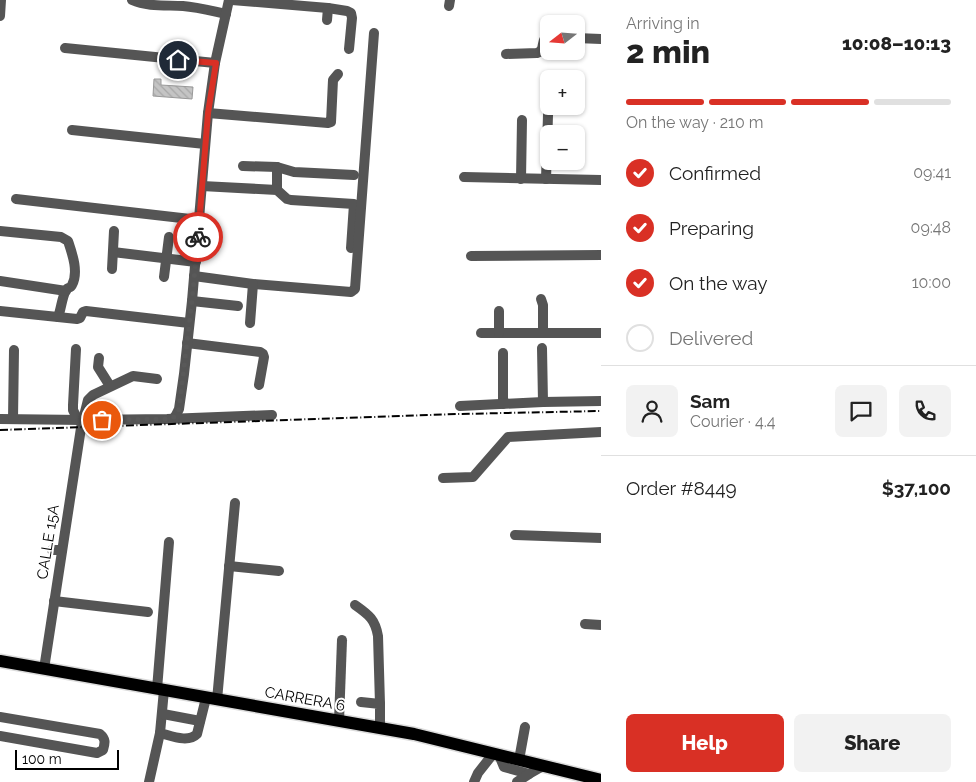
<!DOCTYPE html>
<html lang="en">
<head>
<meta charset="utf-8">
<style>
  :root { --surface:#fff; --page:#f2f2f2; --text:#222; --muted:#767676; --line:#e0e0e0; --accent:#d93025 }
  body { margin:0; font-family:Raleway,sans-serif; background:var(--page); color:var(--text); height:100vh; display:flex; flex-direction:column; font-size:19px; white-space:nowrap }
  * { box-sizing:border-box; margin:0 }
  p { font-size:16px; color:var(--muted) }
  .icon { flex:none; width:28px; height:28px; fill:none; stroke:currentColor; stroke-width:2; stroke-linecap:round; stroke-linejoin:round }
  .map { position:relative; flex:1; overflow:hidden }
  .sheet { display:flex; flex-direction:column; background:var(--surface); width:375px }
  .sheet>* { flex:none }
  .needle { width:32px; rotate:253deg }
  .buttons { position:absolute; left:540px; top:15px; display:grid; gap:10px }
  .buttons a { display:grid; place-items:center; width:45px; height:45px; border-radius:8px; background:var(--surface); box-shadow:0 1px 4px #0004; font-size:25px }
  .scale { position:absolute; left:15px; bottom:12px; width:104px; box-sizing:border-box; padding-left:5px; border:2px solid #000; border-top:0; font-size:14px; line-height:18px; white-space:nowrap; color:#000; -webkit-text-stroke:4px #fff; paint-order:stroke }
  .pin { position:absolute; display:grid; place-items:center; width:42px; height:42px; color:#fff; margin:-21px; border:2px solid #fff; border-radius:50%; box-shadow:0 1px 5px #0007 }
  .courier { position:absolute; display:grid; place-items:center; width:50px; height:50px; margin:-25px; border:4px solid #d93025; border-radius:50%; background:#fff; color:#222; box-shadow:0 1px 6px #0007 }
  .summary em { font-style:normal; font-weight:800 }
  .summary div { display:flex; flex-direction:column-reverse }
  .summary { display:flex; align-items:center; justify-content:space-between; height:85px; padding:0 25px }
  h1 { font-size:32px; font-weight:800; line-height:38px }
  .bar { display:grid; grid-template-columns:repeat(4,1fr); gap:8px 5px; align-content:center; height:60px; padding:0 25px }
  .bar i { height:6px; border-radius:4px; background:var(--line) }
  .bar .on { background:var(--accent) }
  .bar p { grid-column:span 4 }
  .line { display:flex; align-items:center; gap:12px; padding:0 25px; border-top:1px solid var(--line) }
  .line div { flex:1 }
  .round { display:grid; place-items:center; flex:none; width:52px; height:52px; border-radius:8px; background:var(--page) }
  ol { padding:0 25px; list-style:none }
  li { display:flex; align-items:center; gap:15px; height:55px }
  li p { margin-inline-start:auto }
  li .icon { padding:5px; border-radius:50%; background:var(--accent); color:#fff; stroke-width:4 }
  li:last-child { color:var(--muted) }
  li i { width:28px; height:28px; border:2px solid var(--line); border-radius:50% }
  .primary-button { display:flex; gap:10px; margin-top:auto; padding:10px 25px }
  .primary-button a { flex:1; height:58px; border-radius:8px; background:var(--accent); color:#fff; font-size:20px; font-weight:800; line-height:58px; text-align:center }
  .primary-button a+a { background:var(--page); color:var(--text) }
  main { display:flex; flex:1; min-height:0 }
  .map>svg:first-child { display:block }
</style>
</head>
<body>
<main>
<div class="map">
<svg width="601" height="782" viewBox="0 0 601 782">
  <defs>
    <pattern id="building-back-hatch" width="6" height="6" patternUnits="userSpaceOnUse" patternTransform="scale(1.25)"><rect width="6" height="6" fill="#c4c4c4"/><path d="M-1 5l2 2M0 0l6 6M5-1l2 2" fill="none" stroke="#a7a7a7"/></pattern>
  </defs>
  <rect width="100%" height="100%" fill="#fff"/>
  <!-- building -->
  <path fill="url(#building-back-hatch)" stroke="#999" d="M154,79H161V85L193,87L192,99L153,96Z"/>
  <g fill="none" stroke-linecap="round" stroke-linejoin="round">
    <!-- major casing -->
    <g stroke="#dbdbdb" stroke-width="15">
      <path id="major" d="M0,661L414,734L601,780"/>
    </g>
    <!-- minor -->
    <g stroke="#555" stroke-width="10">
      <path d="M132,0C148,7 166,5 183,6C197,7 212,11 226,14"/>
      <path d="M232,0L328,8L347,11L351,13L352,18L349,49"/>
      <path d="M449,6L450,0"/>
      <path d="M0,16L1,0"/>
      <path d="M327,20L328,8"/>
      <path d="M576,38L601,39"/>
      <path d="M65,48L215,63"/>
      <path d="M506,54L537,53C545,50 541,44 545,38L549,37"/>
      <path d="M208,113L328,123L331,122L333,80L338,74"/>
      <path d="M72,130L205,144"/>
      <path d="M243,166L277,167L294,172L354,175"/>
      <path d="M277,167V190"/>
      <path d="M464,177L601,180"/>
      <path d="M521,179L522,120"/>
      <path d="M546,179L548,115"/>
      <path d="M202,186L277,190L287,199L291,200L354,204L351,248"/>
      <path d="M16,199L199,220"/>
      <path d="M0,231L61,237L68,241C72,253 79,272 72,285C70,289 69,286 66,290C62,297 61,310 58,317"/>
      <path d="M113,252L196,262"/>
      <path d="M471,256L601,255"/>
      <path d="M112,269L114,231"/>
      <path d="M194,276L253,284L351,292L355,289L374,33"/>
      <path d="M164,277L169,237"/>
      <path d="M0,281L66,291"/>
      <path d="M541,299L543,305V333"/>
      <path d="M192,301L238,306"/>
      <path d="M0,311L77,319L80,318L83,312L86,311L189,323"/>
      <path d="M250,323L253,284"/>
      <path d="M481,333H601"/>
      <path d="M499,333V311"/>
      <path d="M187,343L260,352L263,354L264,357L259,385"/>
      <path d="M542,348L543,402"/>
      <path d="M76,349L73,405V410L78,420"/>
      <path d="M99,358L98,367L110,386"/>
      <path d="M503,404V353"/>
      <path d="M460,406L543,402L601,401"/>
      <path d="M0,419L82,420L167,419L272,415"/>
      <path d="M13,419L14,350"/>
      <path d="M173,419L176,415L179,409L184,374L192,301L208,113L215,63L229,0"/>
      <path d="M443,478L473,477L508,437L601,432"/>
      <path d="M515,535L601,538"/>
      <path d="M52,550H62"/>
      <path d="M229,566L279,571"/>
      <path d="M54,601L148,612"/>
      <path d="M355,605C369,615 375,619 378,636L380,704"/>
      <path d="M585,624L601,625"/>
      <path d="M44,669L81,428L88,400L93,395L133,376L157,379"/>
      <path d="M157,689L169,542"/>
      <path d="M164,690L160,733C172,736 188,743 197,734L206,698"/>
      <path d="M217,700L235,503"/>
      <path d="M361,702L380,704V728"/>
      <path d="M163,714L200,721"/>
      <path d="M0,717L100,734C106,739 105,743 103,750L97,753L0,736"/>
      <path d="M339,721L342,640"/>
      <path d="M499,755L504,767L529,774L543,766"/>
      <path d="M519,760L525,727"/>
      <path d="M149,782L160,733"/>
      <path d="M474,782L478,773L493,754"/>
      <path d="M517,782L529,774"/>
    </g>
    <!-- major -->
    <use href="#major" stroke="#000" stroke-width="12"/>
    <!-- rail -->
    <path stroke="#000" stroke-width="2" stroke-dasharray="8 2.5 1 2.5" stroke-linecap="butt" d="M0,430L458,414L601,411"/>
  </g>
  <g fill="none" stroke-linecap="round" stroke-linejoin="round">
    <!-- done -->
    <path stroke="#595959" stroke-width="5" stroke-dasharray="0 9" d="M102,420L167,419C174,418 176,416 179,409L192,301L198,237"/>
    <!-- route -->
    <path stroke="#d93025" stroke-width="6" d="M178,60L216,63L208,113L198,237"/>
  </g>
  <g text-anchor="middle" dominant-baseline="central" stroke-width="4" stroke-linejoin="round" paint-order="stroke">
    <!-- street labels -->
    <g font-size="15" fill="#000" stroke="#fff">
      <text transform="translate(48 542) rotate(-81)">CALLE 15A</text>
      <text transform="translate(305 699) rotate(10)">CARRERA 6</text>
    </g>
  </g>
</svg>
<div class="buttons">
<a><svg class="needle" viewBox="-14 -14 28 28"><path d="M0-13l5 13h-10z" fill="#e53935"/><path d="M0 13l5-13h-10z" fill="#767676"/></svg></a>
<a>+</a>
<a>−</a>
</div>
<div class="scale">100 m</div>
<div class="pin" style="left:102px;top:420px;background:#ea580c"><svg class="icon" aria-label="bag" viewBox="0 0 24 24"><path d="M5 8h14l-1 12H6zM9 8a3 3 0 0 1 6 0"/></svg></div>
<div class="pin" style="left:178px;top:60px;background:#1f2937"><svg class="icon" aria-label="home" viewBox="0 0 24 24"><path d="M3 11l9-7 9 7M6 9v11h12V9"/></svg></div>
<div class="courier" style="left:198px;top:237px"><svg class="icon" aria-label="bike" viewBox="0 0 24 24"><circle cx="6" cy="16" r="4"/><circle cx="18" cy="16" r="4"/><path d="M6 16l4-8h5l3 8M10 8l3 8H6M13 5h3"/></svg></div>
</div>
<section class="sheet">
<div class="summary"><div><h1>2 min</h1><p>Arriving in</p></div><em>10:08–10:13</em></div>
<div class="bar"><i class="on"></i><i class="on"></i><i class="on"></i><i></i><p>On the way · 210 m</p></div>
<ol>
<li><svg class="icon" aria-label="check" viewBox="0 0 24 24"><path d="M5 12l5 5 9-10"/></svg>Confirmed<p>09:41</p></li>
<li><svg class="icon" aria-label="check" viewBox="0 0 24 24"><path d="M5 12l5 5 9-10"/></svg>Preparing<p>09:48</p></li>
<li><svg class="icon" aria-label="check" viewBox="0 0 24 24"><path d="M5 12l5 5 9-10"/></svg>On the way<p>10:00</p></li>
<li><i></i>Delivered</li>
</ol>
<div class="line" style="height:90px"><a class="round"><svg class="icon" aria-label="person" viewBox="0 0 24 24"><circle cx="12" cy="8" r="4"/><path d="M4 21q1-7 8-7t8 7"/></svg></a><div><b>Sam</b><p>Courier · 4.4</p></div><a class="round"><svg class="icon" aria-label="chat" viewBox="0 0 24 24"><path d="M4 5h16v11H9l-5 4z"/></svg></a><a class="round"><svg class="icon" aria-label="phone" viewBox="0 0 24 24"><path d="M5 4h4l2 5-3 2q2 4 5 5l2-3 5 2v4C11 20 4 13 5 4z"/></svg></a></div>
<div class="line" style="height:65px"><div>Order #8449</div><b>$37,100</b></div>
<div class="primary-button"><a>Help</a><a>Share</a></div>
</section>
</main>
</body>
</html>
